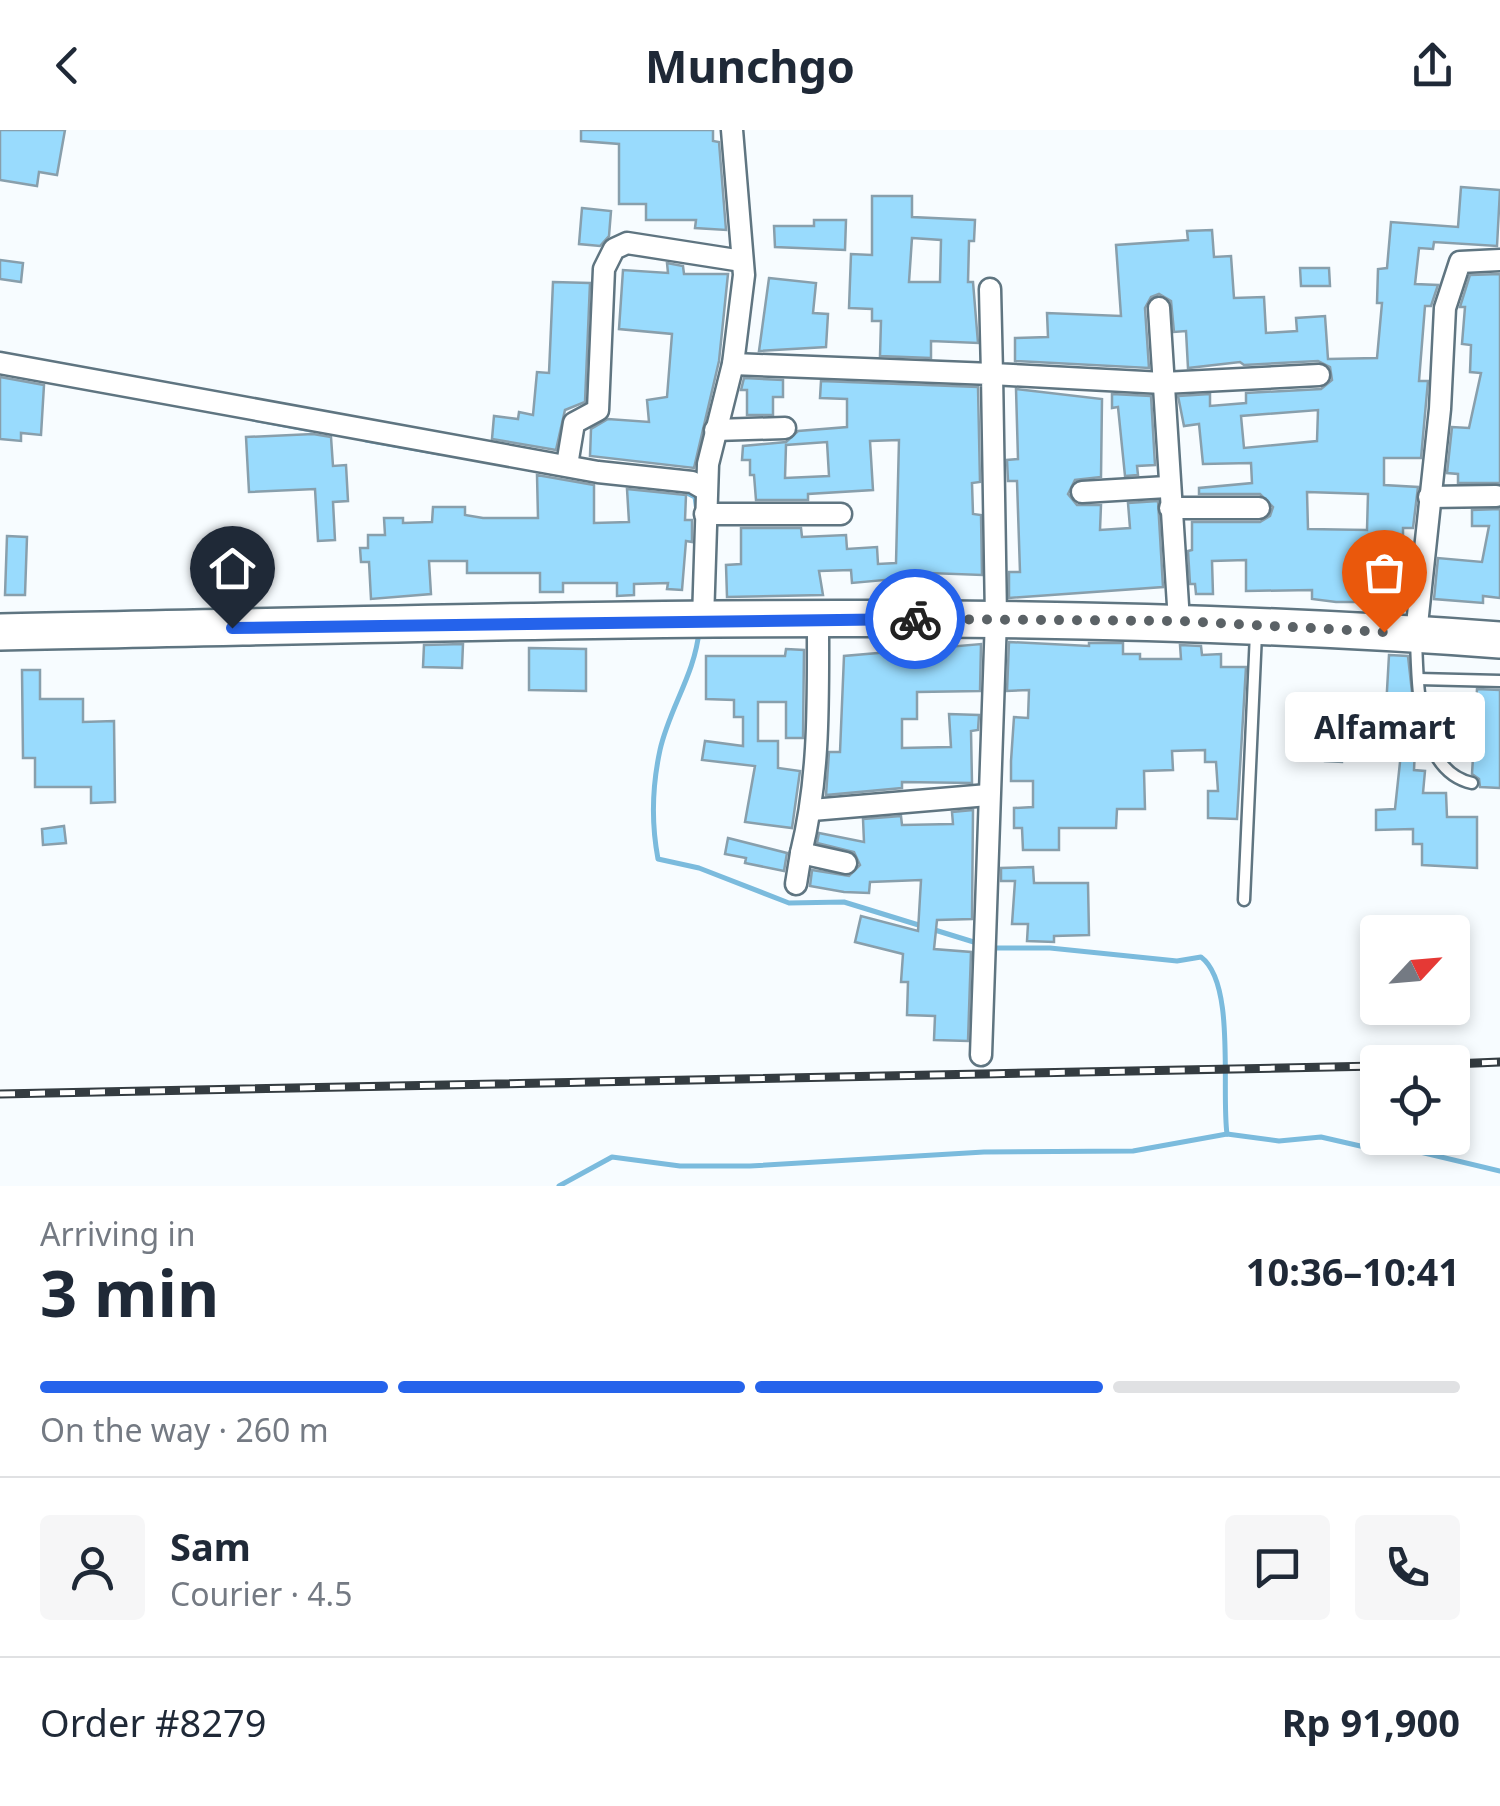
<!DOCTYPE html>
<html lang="en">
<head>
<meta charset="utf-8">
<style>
  :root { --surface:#fff; --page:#f6f6f7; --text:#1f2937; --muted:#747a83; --line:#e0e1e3; --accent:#2563eb }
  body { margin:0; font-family:"Noto Sans",sans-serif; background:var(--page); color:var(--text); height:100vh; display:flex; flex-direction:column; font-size:38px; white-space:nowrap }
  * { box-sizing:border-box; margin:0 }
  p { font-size:32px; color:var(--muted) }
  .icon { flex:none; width:55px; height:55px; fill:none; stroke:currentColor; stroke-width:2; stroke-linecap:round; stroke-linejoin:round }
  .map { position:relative; height:1056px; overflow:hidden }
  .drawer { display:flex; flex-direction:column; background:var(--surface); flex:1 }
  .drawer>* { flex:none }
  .needle { width:65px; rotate:64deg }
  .buttons { position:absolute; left:1360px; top:785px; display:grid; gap:20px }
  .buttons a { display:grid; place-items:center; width:110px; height:110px; border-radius:10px; background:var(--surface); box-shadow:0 5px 15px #0003; font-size:50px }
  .pin { position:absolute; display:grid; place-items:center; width:85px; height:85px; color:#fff; margin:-102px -42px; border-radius:50% 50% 50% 0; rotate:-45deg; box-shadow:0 0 10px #0007 }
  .pin .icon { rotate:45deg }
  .courier { position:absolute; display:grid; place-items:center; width:100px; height:100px; margin:-50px; border:8px solid #2563eb; border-radius:50%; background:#fff; color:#222; box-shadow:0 2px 12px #0007 }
  .bubble { position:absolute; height:70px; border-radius:10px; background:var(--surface); box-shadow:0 5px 15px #0003; font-size:32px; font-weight:700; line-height:70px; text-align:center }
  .head em { font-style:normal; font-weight:700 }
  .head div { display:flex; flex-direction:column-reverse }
  .head { display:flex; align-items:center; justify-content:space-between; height:170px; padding:0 40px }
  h1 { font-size:65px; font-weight:700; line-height:75px }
  .bar { display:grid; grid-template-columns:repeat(4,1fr); gap:15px 10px; align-content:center; height:120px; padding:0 40px }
  .bar i { height:12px; border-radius:8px; background:var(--line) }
  .bar .selected { background:var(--accent) }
  .bar p { grid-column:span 4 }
  .line { display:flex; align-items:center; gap:25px; padding:0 40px; border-top:2px solid var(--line) }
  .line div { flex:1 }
  .round { display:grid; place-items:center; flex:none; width:105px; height:105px; border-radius:10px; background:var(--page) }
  header { display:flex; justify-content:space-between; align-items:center; height:130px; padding:0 40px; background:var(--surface); font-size:45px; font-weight:700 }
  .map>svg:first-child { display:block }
</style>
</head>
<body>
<header><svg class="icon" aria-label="back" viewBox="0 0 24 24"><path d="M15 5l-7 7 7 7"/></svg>Munchgo<svg class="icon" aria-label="share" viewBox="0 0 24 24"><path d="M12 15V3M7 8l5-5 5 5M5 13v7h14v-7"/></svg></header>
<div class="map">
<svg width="1500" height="1056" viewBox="0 0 1500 1056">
  <rect width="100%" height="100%" fill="#f7fcff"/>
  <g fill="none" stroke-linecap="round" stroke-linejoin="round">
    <!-- stream -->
    <g stroke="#7bbbdd" stroke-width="5">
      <path d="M253,289L311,300"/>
      <path d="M366,310L439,323"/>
      <path d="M681,360L695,367L697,381"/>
      <path d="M699,501C695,544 669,579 660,620C652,657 651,692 658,729L699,738L789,773L844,772L977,813"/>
      <path d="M993,818H1050L1177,831L1201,827C1236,853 1221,960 1227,1004"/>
      <path d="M559,1056L612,1027L680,1036H750L984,1022L1133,1021L1227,1004L1279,1011L1321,1007L1369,1018L1395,1016L1500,1041"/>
    </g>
  </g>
  <!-- building -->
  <g fill="#99dbfd" stroke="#889fac" stroke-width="2.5" fill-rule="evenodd">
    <path d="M0,0H65L57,45L39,42L37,56L0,50Z"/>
    <path d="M581,0H713V11L719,12L726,100L695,98L696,90H646V74H619V14L581,11Z"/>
    <path d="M1461,57L1500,60L1497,116L1434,112L1433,119L1419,118L1415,154L1438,155L1431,176H1425L1419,251H1428L1421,328H1384V355L1418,357L1413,398H1403V442L1409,443L1406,467L1392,465V461L1359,460V472H1336L1312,469V460L1246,461V430L1212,431L1213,464H1196L1195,454H1190L1188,421L1192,420V392H1260L1270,386L1273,377L1260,364H1199V358L1252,353L1251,333L1203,334L1199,294L1184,296L1178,266L1210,264V276L1246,273V263L1321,259L1332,250L1330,237L1318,231L1244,235L1240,232L1188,238L1186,201L1174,202L1171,171L1159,164L1151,167L1145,178L1149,238L1015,231V208L1048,207L1047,183L1121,186L1116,115L1188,110L1187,101L1212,100L1214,127L1231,126L1234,168L1264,167L1266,203L1297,201L1296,188L1325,186L1328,229L1377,228L1382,173H1377L1378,139L1387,138L1391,92L1458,97ZM1318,280L1317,311L1244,318L1241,286ZM1307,362L1368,364L1367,400L1308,399Z"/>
    <path d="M872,66H912V87L975,90L974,111H969L968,152H973L978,213L931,211V228L880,226L881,191H872V179L849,178L851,124L872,125ZM912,108L941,110L940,152H909Z"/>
    <path d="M582,78L611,81L609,106L600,116L579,114Z"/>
    <path d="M814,90H846L845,120L775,117L774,96H814Z"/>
    <path d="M0,130L23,133L21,152L0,149Z"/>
    <path d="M667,133L683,136L684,144H728L719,231L694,338L590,326L591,299L608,289L649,292L647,270L667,267L672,204L619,199L623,140L668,143Z"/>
    <path d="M1300,138H1329L1330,156H1301Z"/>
    <path d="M1500,144V353H1458V344L1447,343L1452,297L1469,298L1481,243L1470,242L1471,215L1462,214L1465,177H1460L1470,145Z"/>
    <path d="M769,148L816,153L813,183L828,184L826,217L759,221Z"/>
    <path d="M553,152L590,153L585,272L565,280L556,320L492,309L494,286L518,289L519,282L533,285L537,242L549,243Z"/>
    <path d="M0,247L44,255L41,305L21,303V311L0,309Z"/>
    <path d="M744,248L783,250V267H773V285H747V260H741Z"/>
    <path d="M821,251L978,257L980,352L972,353L973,384L981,385L982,445L929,443L930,464L906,465V448L852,453L851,440L819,441L823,465L727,467L726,435L741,434V398H801L802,407L846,405L847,419L877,417L878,434L896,433L899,310L870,311L873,360L808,364V370H756L754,345H750V330H742L743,316L786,312L798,301L847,297V269L820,268ZM827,312L829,346L785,348L786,315Z"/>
    <path d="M1016,259L1102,269L1101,347L1075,350L1068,364L1077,375H1101L1100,400L1130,398L1128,373L1158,371L1163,457L1009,468V442H1020L1017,351H1008L1007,330L1018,329Z"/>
    <path d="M1112,264L1151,266L1155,335L1137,336L1138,345L1125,346L1118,277L1112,278Z"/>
    <path d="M313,304L331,307L333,336L346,335L348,371L333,372L335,410L318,411L315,359L249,362L246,307Z"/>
    <path d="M537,345L594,355V393L629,392L627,359L686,365L685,390H692V412L686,411L682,460L667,459L668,453L634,454V465L617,466V453H563V462H540V443H467V431H429L431,464L371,469L369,432H361L360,418H368V405H385L384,388H403V393L432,392L433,377H465V385L483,388H538Z"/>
    <path d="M1500,379V468L1483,466V473L1434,469L1438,428L1482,432L1489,396H1472V380Z"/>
    <path d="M7,406L27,407L25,465H5Z"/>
    <path d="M1009,512L1089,516V513H1123V524H1140V529H1181L1180,515L1201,516L1202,525L1221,524V537H1246L1237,689L1208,688V661H1218L1216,632H1205V620L1172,621L1173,640L1144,641L1145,679H1117L1116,698H1059V720H1023L1022,698H1014V678L1033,677V651H1011V631L1014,587L1028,588L1029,560L1007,561Z"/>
    <path d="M463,514L462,538L423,537L424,515Z"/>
    <path d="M981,514L980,561L917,562V589H902V618L951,617L949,584L979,585L978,600L971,601L972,653L902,652V658L826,665L829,622H840L844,526Z"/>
    <path d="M529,518L586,519V561L529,560Z"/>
    <path d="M786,519L804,520L803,608H786V572H758V611H778V638L800,641L792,698L745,692L755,636L702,630L705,611L743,616V587H734V570L706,569V526H785Z"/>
    <path d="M1389,525L1408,526L1416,598L1414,640L1425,641L1423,663H1446L1447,687H1477V738L1422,735V714H1413V699L1376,700V680L1395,679L1401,623L1374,621L1376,578H1386Z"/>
    <path d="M22,540H40V569H83V592L114,591L115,672L91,673V657H35V628H23Z"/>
    <path d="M1477,559L1500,560V658L1480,657L1479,649L1472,644Z"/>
    <path d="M1325,614L1343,615L1342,632L1325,631Z"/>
    <path d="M973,680L972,789L937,790L934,819L971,822L968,911L934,910L935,886L907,885L908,852H901L903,824L855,812L861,786L918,801L921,750L870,752L869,763L844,762L810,756L812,740L849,746L860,735L854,722L817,713L819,703L864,712L863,689L901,686L902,695L953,694L952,682Z"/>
    <path d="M64,696L66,713L43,715L42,699Z"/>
    <path d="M728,708L787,723L784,741L745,733L746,728L725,724Z"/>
    <path d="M1033,737L1034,753H1088L1089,805L1054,806V812L1027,811L1028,794H1012L1015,751H1001V738Z"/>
  </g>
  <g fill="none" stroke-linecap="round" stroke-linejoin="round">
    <!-- service casing -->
    <g stroke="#5f7581" stroke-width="15">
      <g id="service">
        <path d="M1416,511C1418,556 1417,641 1472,653"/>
        <path d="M1418,549L1500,551"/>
        <path d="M1244,770L1256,503"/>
      </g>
    </g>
    <!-- minor casing -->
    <g stroke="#5f7581" stroke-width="25">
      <g id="minor">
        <path d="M990,159L992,244L1163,253L1319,245"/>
        <path d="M1159,178L1179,491"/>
        <path d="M0,233L598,342L692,352L706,360"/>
        <path d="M733,234L992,244L996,488L981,925"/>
        <path d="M715,300L785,298"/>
        <path d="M567,335L574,293L598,280L604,139L614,119L627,113L742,131"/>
        <path d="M1082,362L1167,357"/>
        <path d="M1429,367L1496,366"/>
        <path d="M1170,378H1259"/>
        <path d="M705,384H841"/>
        <path d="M703,490L708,334L733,234L744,145L732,0"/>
        <path d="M818,490C818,569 820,646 801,723L846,733"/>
        <path d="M1416,504L1440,279L1445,178L1460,132L1500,130"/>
        <path d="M812,680L988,665"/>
        <path d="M796,754L801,723"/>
      </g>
    </g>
    <!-- trunk casing -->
    <g stroke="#5f7581" stroke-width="40">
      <path id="trunk" d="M0,502C500,493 1001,473 1500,510"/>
    </g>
    <!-- service -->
    <use href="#service" stroke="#fff" stroke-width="10"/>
    <!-- minor -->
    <use href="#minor" stroke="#fff" stroke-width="20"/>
    <!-- trunk -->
    <use href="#trunk" stroke="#fff" stroke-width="35"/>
    <!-- rail casing -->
    <g stroke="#343c41" stroke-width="9">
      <g id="rail">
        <path d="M1452,934L1500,932"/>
        <path d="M0,964L1378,936"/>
      </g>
    </g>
    <!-- rail -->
    <use href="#rail" stroke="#fff" stroke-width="5" stroke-dasharray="15" stroke-linecap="butt"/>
  </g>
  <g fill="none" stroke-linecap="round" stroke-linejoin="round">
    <!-- done -->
    <path stroke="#5b6266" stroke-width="10" stroke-dasharray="0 18" d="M915,489L1179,491L1384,502"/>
    <!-- route -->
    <path stroke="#2563eb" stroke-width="12" d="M232,498L915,489"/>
  </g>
</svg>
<div class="buttons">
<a><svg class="needle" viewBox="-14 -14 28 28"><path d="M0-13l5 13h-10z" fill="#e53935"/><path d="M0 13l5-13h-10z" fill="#747a83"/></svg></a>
<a><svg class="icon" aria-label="locate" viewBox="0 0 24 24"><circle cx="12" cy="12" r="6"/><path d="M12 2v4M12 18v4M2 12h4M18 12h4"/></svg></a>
</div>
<div class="pin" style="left:1384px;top:502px;background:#ea580c"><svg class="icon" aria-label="bag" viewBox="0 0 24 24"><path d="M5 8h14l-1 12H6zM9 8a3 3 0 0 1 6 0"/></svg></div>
<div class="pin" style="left:232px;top:498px;background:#1f2937"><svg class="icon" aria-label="home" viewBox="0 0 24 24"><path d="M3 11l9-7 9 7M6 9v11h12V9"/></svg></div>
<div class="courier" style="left:915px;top:489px"><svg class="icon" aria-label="bike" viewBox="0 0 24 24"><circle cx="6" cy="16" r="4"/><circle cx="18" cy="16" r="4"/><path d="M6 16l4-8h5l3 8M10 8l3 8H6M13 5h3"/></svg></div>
<div class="bubble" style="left:1285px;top:562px;width:200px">Alfamart</div>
</div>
<section class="drawer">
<div class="head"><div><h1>3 min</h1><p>Arriving in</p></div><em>10:36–10:41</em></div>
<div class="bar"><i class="selected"></i><i class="selected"></i><i class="selected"></i><i></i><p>On the way · 260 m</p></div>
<div class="line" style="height:180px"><a class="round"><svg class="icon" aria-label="person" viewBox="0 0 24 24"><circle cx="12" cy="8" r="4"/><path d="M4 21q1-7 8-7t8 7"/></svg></a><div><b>Sam</b><p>Courier · 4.5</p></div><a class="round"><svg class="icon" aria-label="chat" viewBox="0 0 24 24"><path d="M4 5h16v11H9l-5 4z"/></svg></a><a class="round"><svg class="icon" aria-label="phone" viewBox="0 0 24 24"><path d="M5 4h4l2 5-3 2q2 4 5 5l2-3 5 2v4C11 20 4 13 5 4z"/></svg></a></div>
<div class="line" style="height:130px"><div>Order #8279</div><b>Rp 91,900</b></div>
</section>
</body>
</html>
